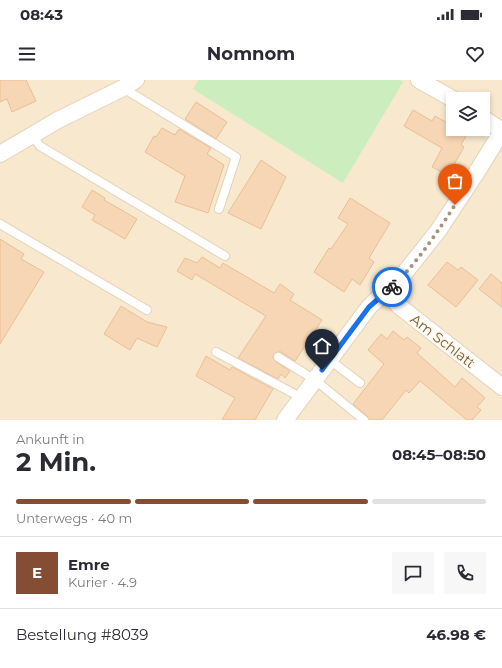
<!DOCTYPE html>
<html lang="de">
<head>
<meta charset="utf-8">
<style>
  :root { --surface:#fff; --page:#f7f7f7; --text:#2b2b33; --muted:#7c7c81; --line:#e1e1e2; --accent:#864d35 }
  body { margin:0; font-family:Montserrat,sans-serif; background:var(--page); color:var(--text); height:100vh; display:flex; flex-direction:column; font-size:15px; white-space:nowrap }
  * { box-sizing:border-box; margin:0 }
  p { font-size:13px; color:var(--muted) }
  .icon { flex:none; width:22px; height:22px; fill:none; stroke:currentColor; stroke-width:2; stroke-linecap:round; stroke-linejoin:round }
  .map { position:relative; height:340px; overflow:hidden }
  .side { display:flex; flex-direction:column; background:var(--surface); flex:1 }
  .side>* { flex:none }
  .tools { position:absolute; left:446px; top:12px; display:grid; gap:8px }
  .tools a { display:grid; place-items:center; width:44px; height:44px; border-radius:0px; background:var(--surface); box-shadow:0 2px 6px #0003; font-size:20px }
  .pin { position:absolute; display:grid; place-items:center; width:34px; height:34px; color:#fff; margin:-41px -17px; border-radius:50% 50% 50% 0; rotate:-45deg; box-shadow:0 0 4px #0007 }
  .pin .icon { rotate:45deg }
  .courier { position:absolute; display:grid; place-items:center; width:40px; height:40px; margin:-20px; border:3px solid #1a73e8; border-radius:50%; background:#fff; color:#222; box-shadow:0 1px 5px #0007 }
  .head em { font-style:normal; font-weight:700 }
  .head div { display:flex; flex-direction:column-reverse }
  .head { display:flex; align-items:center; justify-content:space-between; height:68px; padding:0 16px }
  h1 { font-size:26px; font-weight:700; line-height:30px }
  .bar { display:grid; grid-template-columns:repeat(4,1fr); gap:6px 4px; align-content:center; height:48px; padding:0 16px }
  .bar i { height:5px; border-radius:3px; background:var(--line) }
  .bar .on { background:var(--accent) }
  .bar p { grid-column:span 4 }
  .line { display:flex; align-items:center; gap:10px; padding:0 16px; border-top:1px solid var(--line) }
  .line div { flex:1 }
  .round { display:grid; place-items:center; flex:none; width:42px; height:42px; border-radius:0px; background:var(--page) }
  .status { display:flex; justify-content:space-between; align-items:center; height:28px; padding:0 20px; background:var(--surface); direction:ltr }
  .status svg { height:11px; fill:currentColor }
  header { display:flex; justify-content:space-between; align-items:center; height:52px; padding:0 16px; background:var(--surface); font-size:18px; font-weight:700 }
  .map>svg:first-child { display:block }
</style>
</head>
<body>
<div class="status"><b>08:43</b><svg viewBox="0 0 49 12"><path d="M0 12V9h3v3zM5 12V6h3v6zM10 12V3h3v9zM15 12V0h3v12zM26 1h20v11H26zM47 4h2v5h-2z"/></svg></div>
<header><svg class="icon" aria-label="menu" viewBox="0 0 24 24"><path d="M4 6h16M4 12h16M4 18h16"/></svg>Nomnom<svg class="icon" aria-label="heart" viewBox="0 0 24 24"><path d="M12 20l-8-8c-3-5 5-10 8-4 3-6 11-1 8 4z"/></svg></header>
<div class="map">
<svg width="502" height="340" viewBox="0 0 502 340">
  <rect width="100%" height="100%" fill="#fef6e0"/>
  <!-- residential -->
  <path fill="#f7e8ce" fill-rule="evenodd" d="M0,0H502V340H0ZM453,19H483V49H453Z"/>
  <!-- green -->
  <path fill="#ccedbd" d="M197,0H400L403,2L343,103L193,9L198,1Z"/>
  <!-- building -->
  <g fill="#f7d6b5" stroke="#ebbe94">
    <path d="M0,0H26L36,21L12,32L7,19L0,22Z"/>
    <path d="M196,22L227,42L216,59L185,39Z"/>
    <path d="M413,30L432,41L435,36L453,46V49H458L467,54L461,65L464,67L448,95L432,87L442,68L404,46Z"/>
    <path d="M162,48L175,55L179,49L211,68L207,74L224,85L208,133L175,122L185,96L145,72L154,56L156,57Z"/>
    <path d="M261,80L286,97L261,149L228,133Z"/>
    <path d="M92,110L105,118L104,120L137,139L125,159L92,140L95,135L82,127Z"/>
    <path d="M350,118L390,143L369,178L374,182L360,205L352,199L344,212L314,192L329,168L331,169L348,144L338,138Z"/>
    <path d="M0,159L24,174L21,179L44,192L0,264Z"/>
    <path d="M202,177L220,188L223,183L274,213L280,204L294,214L290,220L322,240L295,281L281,272H278L274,274L273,277L275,281L290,291L285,298L281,294L278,299L238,278L266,236L195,194L192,200L177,191L185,178L197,183Z"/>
    <path d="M447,182L458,190L461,187L478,200L456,227L428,205Z"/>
    <path d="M491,194L502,203V227L479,209Z"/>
    <path d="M121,226L147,242L167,247L157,267L137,258L130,270L104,254Z"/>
    <path d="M393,251L404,260L407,257L421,268L417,273L455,307L462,298L485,318L477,327L481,330L472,340H467L420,301L409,313L406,310L382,340H369L367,336L353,324L384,284L368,270L381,254L387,259Z"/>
    <path d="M206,276L230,290L232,287L273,309L255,340H222L235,318L196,296Z"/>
  </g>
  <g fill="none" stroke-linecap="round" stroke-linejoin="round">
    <!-- lane casing -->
    <g stroke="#e3d2bb" stroke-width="10">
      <g id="lane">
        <path d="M123,8L236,77L219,129"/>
        <path d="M32,55L40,66L225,176"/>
        <path d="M0,144L147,230"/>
        <path d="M216,272L302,318"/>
        <path d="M278,277L315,300L364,340"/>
        <path d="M330,280L360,303"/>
      </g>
    </g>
    <!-- street casing -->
    <g stroke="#e3d2bb" stroke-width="18">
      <g id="street">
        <path d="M419,0L453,19"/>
        <path d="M483,38L502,51"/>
        <path d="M0,74L58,40L123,8L136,0"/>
        <path d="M387,211L399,226L502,307"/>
        <path d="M285,340L369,227L403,195L438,151L480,87L502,51"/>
      </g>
    </g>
    <!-- lane -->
    <use href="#lane" stroke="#fff" stroke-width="8"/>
    <!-- street -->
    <use href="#street" stroke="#fff" stroke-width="16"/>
  </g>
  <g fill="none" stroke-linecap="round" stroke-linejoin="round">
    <!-- done -->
    <path stroke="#a7927b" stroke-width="4" stroke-dasharray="0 7.2" d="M392,207C417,183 436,154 455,125"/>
    <!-- route -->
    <path stroke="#1a73e8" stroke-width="5" d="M322,290L369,227L392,207"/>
  </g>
  <g text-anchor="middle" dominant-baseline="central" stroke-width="3" stroke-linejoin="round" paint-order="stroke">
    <!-- street labels -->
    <g font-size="14" fill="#785c45" stroke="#fff8e8">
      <text transform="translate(443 261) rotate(38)">Am Schlatt</text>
    </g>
  </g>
</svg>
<div class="tools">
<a><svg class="icon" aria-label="layers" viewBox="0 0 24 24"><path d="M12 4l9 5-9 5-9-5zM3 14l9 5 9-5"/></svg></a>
</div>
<div class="pin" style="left:455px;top:125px;background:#ea580c"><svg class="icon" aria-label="bag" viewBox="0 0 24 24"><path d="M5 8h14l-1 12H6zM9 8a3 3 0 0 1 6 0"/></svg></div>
<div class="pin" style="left:322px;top:290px;background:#1f2937"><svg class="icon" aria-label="home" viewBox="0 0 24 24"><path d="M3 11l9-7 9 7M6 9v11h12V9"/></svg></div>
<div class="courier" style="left:392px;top:207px"><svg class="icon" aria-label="bike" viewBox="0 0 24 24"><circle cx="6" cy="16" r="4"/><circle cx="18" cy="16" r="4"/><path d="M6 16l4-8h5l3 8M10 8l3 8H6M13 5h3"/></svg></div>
</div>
<section class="side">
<div class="head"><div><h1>2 Min.</h1><p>Ankunft in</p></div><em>08:45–08:50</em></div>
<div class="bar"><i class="on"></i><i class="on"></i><i class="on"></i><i></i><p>Unterwegs · 40 m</p></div>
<div class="line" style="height:72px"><b class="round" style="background:var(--accent);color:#fff">E</b><div><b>Emre</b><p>Kurier · 4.9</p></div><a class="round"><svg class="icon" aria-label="chat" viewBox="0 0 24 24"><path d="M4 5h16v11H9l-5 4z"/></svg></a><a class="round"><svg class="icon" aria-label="phone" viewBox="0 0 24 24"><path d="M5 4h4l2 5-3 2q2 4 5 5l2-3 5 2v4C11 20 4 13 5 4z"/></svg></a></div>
<div class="line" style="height:52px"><div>Bestellung #8039</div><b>46.98 €</b></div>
</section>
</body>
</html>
